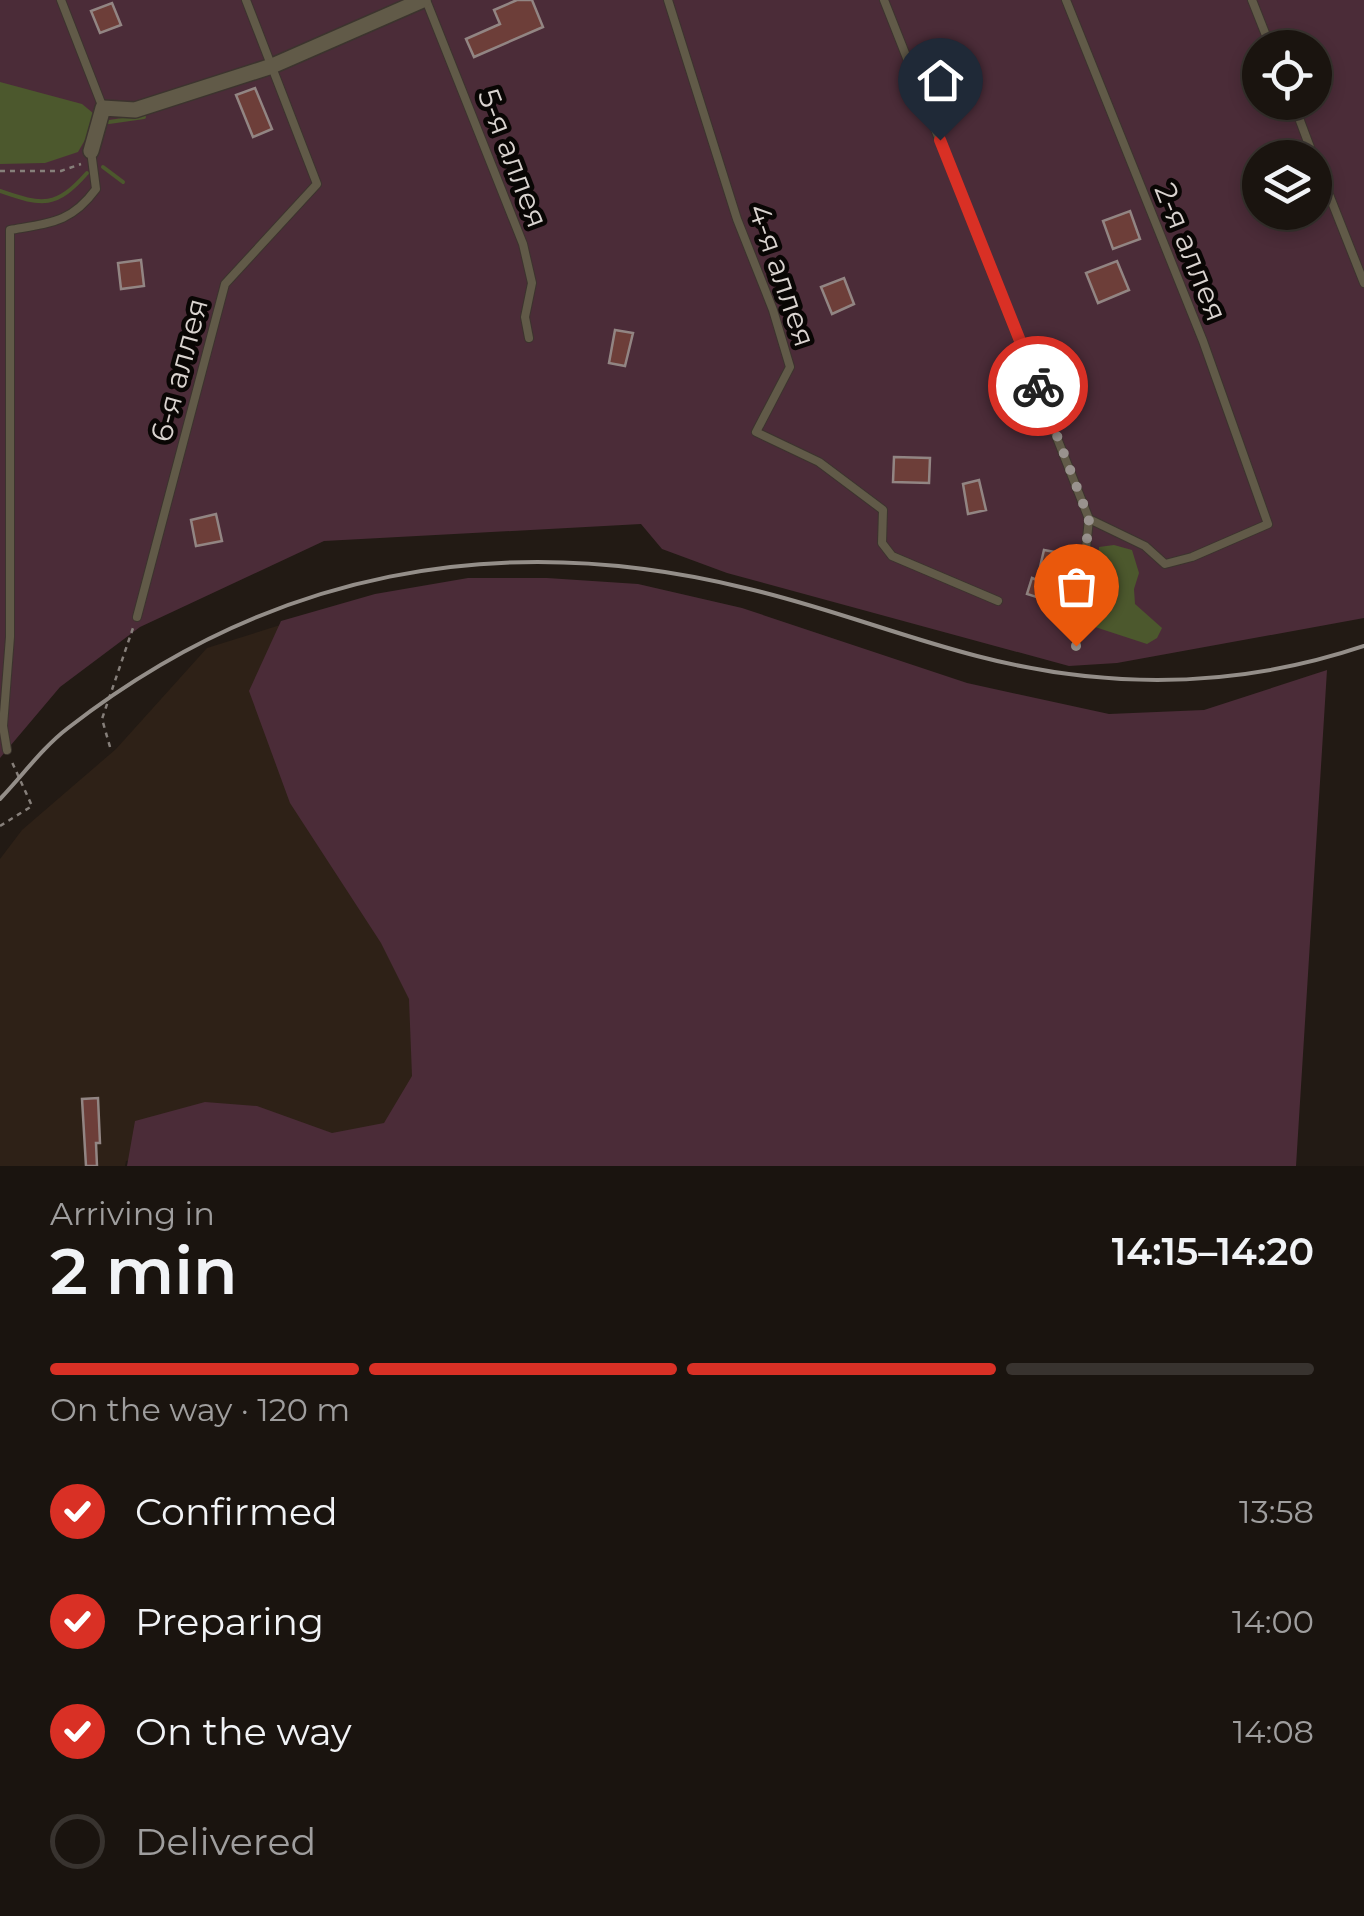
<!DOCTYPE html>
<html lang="en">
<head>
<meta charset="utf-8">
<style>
  :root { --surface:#1a140f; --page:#231d18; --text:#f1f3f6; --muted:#9f9e9e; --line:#38332f; --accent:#d93025 }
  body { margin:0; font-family:Montserrat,sans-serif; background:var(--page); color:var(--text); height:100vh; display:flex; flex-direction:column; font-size:38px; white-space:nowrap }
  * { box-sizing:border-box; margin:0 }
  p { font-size:32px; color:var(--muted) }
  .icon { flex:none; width:55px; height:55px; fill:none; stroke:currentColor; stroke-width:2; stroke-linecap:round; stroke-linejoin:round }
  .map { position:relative; height:1166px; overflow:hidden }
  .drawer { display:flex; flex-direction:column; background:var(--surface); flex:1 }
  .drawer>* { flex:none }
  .buttons { position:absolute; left:1242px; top:30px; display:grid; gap:20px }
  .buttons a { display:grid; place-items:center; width:90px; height:90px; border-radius:50%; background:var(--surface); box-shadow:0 5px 15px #0003,0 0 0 2px var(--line); font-size:50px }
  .pin { position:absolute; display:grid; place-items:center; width:85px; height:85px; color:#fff; margin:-102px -42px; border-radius:50% 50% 50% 0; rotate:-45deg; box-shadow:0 0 10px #0007 }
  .pin .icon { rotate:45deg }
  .courier { position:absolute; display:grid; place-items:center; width:100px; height:100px; margin:-50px; border:8px solid #d93025; border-radius:50%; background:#fff; color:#222; box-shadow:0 2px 12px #0007 }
  .headline em { font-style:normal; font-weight:600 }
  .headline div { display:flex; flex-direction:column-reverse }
  .headline { display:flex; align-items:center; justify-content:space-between; height:170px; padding:0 50px }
  h1 { font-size:65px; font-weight:600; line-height:75px }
  .bar { display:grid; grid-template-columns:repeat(4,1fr); gap:15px 10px; align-content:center; height:120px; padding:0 50px }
  .bar i { height:12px; border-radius:8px; background:var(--line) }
  .bar .active { background:var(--accent) }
  .bar p { grid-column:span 4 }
  ol { padding:0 50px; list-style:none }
  li { display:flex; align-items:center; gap:30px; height:110px }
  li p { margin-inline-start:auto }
  li .icon { padding:10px; border-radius:50%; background:var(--accent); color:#fff; stroke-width:4 }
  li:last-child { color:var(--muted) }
  li i { width:55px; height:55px; border:5px solid var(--line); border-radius:50% }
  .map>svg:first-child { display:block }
</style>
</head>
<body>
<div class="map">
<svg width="1364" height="1166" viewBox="0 0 1364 1166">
  <rect width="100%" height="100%" fill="#221a14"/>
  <!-- built -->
  <path fill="#2e2117" d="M325,611L438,1032L388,1134L126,1161L125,1166H0V859L22,830L116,749L207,648Z"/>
  <!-- green -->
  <g fill="#4b2c38" fill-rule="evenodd">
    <path d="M0,0H1364V618L1117,663L1069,666L727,573L662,549L641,524L324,541L140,627L60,687L0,758ZM1260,48H1315V102H1260ZM1260,158H1315V212H1260Z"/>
    <path d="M468,578H547L638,584L742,608L967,683L1109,714L1204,710L1327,670L1296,1166H127L135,1121L205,1102L257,1106L332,1133L384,1123L412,1076L409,999L381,943L290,803L249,691L281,621L375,594Z"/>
  </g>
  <!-- water -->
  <g fill="#4c582d">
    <path d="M0,82L82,104L93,113L96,121L78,152L45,163L0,164Z"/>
    <path d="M1114,545L1132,550L1139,573L1134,589L1135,604L1162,628L1157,638L1147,644L1095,627L1099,547Z"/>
  </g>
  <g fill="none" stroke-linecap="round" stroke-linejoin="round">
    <!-- stream -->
    <g stroke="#4c582d" stroke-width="4">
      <path d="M109,122L144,117"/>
      <path d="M103,167L123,182"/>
      <path d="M0,191C43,206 56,208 87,173"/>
    </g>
  </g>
  <!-- building -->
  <g fill="#6d3e39" stroke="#928583" stroke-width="2.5">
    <path d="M517,0H532L543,27L474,57L466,39L500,24L494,10Z"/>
    <path d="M112,3L121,25L100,33L91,11Z"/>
    <path d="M255,88L272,129L253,137L236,95Z"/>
    <path d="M1130,211L1140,239L1113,249L1103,221Z"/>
    <path d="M141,260L144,286L121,289L118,263Z"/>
    <path d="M1117,261L1129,290L1098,303L1086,273Z"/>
    <path d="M844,278L854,304L832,314L821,287Z"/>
    <path d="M615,330L633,333L625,366L609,363Z"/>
    <path d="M894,457L930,458L929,483L893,482Z"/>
    <path d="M979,480L986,510L968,514L963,484Z"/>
    <path d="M216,514L222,541L196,546L191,520Z"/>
    <path d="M1044,550L1071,555L1066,578L1054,576L1046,600L1027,594L1032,578L1037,580Z"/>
    <path d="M98,1098L100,1143H96L97,1166H86L82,1099Z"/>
  </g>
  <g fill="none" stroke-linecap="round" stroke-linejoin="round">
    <!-- service casing -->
    <g stroke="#3c342e" stroke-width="10">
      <g id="service">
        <path d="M61,0L103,108"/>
        <path d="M426,0L523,244L532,283L525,317L529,338"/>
        <path d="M668,0L737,219L773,310L790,367L756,432L819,462L883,510L882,543L892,556L998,601"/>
        <path d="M884,0L1089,519L1145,546L1165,564L1192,557L1268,524L1203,341L1066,0"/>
        <path d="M1252,0L1271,48"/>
        <path d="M1293,102L1314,158"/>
        <path d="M1315,159L1364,283"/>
        <path d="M137,617L225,284L317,184L246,0"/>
        <path d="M1076,646L1089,519"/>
        <path d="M7,750L3,726L10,637V230C50,223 71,223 96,189L91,151"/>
      </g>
    </g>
    <!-- minor casing -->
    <g stroke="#3c342e" stroke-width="18">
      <path id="minor" d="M91,151L103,108L135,110L272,66L423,0"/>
    </g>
    <!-- path -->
    <g stroke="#867f7a" stroke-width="2.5" stroke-dasharray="5 5" stroke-linecap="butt">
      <path d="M0,171H61L81,164"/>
      <path d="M110,747L102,719L133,628"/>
      <path d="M0,826L32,806L11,760"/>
    </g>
    <!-- service -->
    <use href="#service" stroke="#615a48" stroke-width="8"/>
    <!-- minor -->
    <use href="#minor" stroke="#615a48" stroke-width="15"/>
    <!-- rail -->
    <path stroke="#948e89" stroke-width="4" d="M0,799C22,776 43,747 68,728C269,571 499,528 745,588C824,606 899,636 977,656C1107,690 1236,689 1364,646"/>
  </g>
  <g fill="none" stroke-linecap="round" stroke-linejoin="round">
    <!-- done -->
    <path stroke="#99928e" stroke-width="10" stroke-dasharray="0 18" d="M1038,386L1089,519L1076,646"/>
    <!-- route -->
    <path stroke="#d93025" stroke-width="12" d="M940,140L1038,386"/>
  </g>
  <g text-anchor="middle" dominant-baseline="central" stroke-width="9" stroke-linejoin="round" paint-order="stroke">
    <!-- street labels -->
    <g font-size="30" fill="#d9d3cf" stroke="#090604">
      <text transform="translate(513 158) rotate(69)">5-я аллея</text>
      <text transform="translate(1191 252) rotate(68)">2-я аллея</text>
      <text transform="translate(782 275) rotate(71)">4-я аллея</text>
      <text transform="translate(179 370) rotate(-75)">6-я аллея</text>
    </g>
  </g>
</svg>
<div class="buttons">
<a><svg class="icon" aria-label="locate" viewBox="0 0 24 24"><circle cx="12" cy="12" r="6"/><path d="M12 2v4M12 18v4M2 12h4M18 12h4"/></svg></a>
<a><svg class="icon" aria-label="layers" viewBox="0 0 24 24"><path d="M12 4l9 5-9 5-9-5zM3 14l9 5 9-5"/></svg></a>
</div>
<div class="pin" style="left:1076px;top:646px;background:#ea580c"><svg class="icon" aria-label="bag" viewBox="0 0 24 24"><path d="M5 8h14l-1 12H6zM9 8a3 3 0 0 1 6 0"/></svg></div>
<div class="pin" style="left:940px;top:140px;background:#1f2937"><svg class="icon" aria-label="home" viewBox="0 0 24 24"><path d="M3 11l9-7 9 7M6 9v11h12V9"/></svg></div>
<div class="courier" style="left:1038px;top:386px"><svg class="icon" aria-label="bike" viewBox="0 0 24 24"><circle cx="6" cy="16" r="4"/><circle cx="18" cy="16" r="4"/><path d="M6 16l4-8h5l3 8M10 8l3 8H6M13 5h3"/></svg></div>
</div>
<section class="drawer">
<div class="headline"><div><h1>2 min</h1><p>Arriving in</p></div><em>14:15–14:20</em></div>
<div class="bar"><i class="active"></i><i class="active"></i><i class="active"></i><i></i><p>On the way · 120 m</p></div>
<ol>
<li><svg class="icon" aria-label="check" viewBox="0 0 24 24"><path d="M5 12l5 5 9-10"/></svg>Confirmed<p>13:58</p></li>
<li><svg class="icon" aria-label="check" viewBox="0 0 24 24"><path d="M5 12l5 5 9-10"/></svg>Preparing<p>14:00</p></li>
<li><svg class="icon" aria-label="check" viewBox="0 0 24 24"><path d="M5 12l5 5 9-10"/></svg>On the way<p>14:08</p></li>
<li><i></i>Delivered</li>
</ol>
</section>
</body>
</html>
